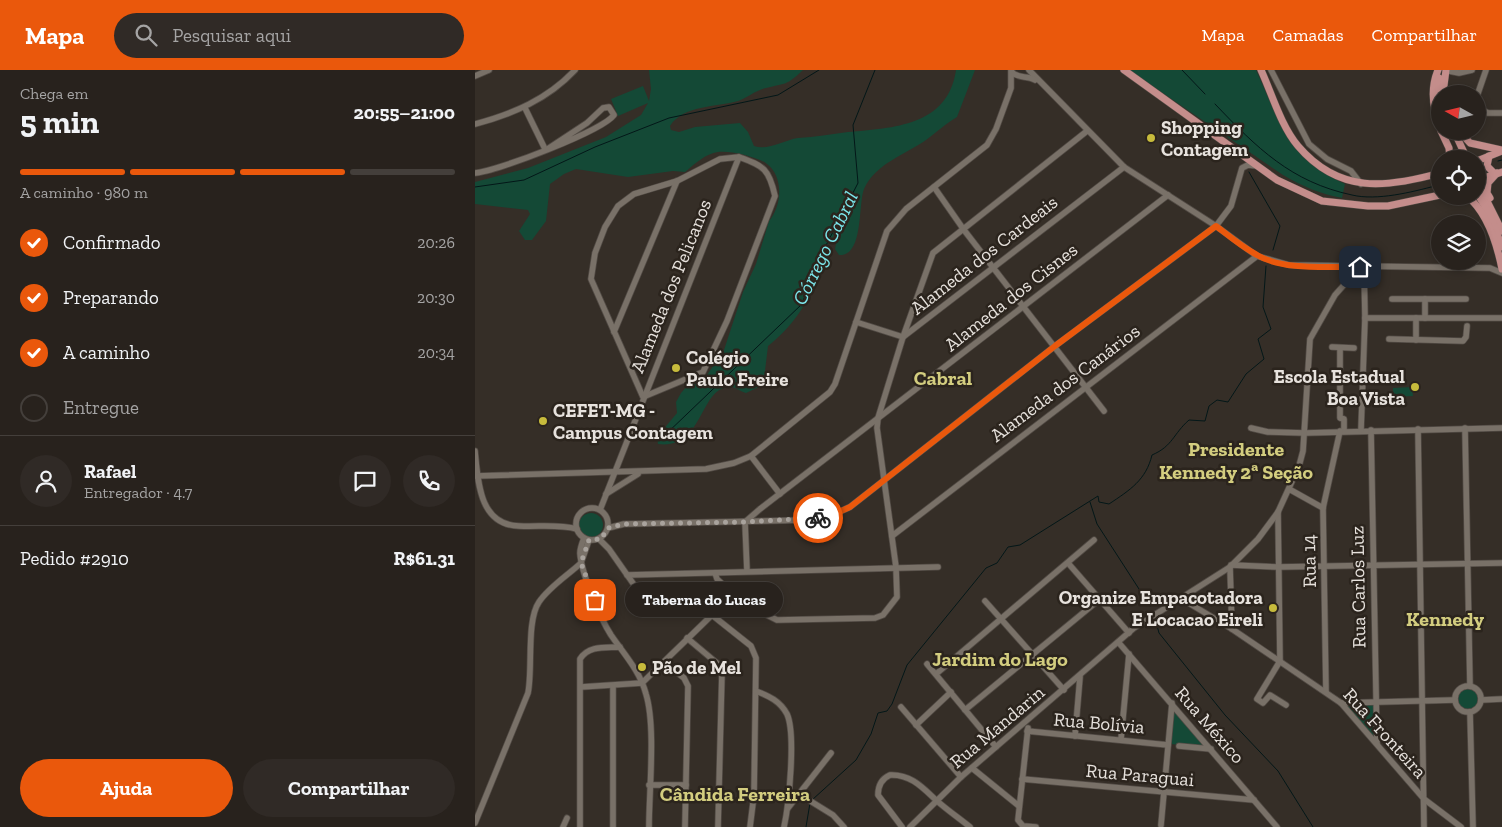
<!DOCTYPE html>
<html lang="pt">
<head>
<meta charset="utf-8">
<style>
  :root { --surface:#28221d; --page:#302a26; --text:#f1f3f6; --muted:#a5a4a4; --line:#443f3b; --accent:#ea580c }
  body { margin:0; font-family:"Zilla Slab",serif; background:var(--page); color:var(--text); height:100vh; display:flex; flex-direction:column; font-size:19px; white-space:nowrap }
  * { box-sizing:border-box; margin:0 }
  p { font-size:16px; color:var(--muted) }
  .icon { flex:none; width:28px; height:28px; fill:none; stroke:currentColor; stroke-width:2; stroke-linecap:round; stroke-linejoin:round }
  .map { position:relative; flex:1; overflow:hidden }
  .side { display:flex; flex-direction:column; background:var(--surface); width:475px }
  .side>* { flex:none }
  .needle { width:32px; rotate:278deg }
  .controls { position:absolute; left:956px; top:15px; display:grid; gap:10px }
  .controls a { display:grid; place-items:center; width:55px; height:55px; border-radius:50%; background:var(--surface); box-shadow:0 2px 8px #0003,0 0 0 1px var(--line); font-size:25px }
  .pin { position:absolute; display:grid; place-items:center; width:42px; height:42px; color:#fff; margin:-21px; border-radius:10px; box-shadow:0 2px 8px #0006 }
  .courier { position:absolute; display:grid; place-items:center; width:50px; height:50px; margin:-25px; border:4px solid #ea580c; border-radius:50%; background:#fff; color:#222; box-shadow:0 1px 6px #0007 }
  .bubble { position:absolute; height:35px; border-radius:18px; background:var(--surface); box-shadow:0 2px 8px #0003,0 0 0 1px var(--line); font-size:16px; font-weight:700; line-height:35px; text-align:center }
  .head em { font-style:normal; font-weight:700 }
  .head div { display:flex; flex-direction:column-reverse }
  .head { display:flex; align-items:center; justify-content:space-between; height:85px; padding:0 20px }
  h1 { font-size:32px; font-weight:700; line-height:38px }
  .bar { display:grid; grid-template-columns:repeat(4,1fr); gap:8px 5px; align-content:center; height:60px; padding:0 20px }
  .bar i { height:6px; border-radius:4px; background:var(--line) }
  .bar .on { background:var(--accent) }
  .bar p { grid-column:span 4 }
  .line { display:flex; align-items:center; gap:12px; padding:0 20px; border-top:1px solid var(--line) }
  .line div { flex:1 }
  .round { display:grid; place-items:center; flex:none; width:52px; height:52px; border-radius:26px; background:var(--page) }
  ol { padding:0 20px; list-style:none }
  li { display:flex; align-items:center; gap:15px; height:55px }
  li p { margin-inline-start:auto }
  li .icon { padding:5px; border-radius:50%; background:var(--accent); color:#fff; stroke-width:4 }
  li:last-child { color:var(--muted) }
  li i { width:28px; height:28px; border:2px solid var(--line); border-radius:50% }
  .action { display:flex; gap:10px; margin-top:auto; padding:10px 20px }
  .action a { flex:1; height:58px; border-radius:30px; background:var(--accent); color:#fff; font-size:20px; font-weight:700; line-height:58px; text-align:center }
  .action a+a { background:var(--page); color:var(--text) }
  header { display:flex; align-items:center; gap:30px; box-sizing:border-box; height:70px; padding:0 25px; background:var(--accent); color:#fff }
  header strong { font-size:24px }
  nav { display:flex; gap:28px; margin-inline-start:auto; font-size:18px }
  .search { width:350px; height:45px; background:var(--page); display:flex; align-items:center; gap:12px; box-sizing:border-box; padding:0 18px; border-radius:28px; color:var(--muted); font-size:19px }
  main { display:flex; flex:1; min-height:0 }
  .map>svg:first-child { display:block }
</style>
</head>
<body>
<header>
<strong>Mapa</strong>
<div class="search"><svg class="icon" aria-label="search" viewBox="0 0 24 24"><circle cx="10" cy="10" r="6"/><path d="M15 15l6 6"/></svg>Pesquisar aqui</div>
<nav><a>Mapa</a><a>Camadas</a><a>Compartilhar</a></nav>
</header>
<main>
<section class="side">
<div class="head"><div><h1>5 min</h1><p>Chega em</p></div><em>20:55–21:00</em></div>
<div class="bar"><i class="on"></i><i class="on"></i><i class="on"></i><i></i><p>A caminho · 980 m</p></div>
<ol>
<li><svg class="icon" aria-label="check" viewBox="0 0 24 24"><path d="M5 12l5 5 9-10"/></svg>Confirmado<p>20:26</p></li>
<li><svg class="icon" aria-label="check" viewBox="0 0 24 24"><path d="M5 12l5 5 9-10"/></svg>Preparando<p>20:30</p></li>
<li><svg class="icon" aria-label="check" viewBox="0 0 24 24"><path d="M5 12l5 5 9-10"/></svg>A caminho<p>20:34</p></li>
<li><i></i>Entregue</li>
</ol>
<div class="line" style="height:90px"><a class="round"><svg class="icon" aria-label="person" viewBox="0 0 24 24"><circle cx="12" cy="8" r="4"/><path d="M4 21q1-7 8-7t8 7"/></svg></a><div><b>Rafael</b><p>Entregador · 4.7</p></div><a class="round"><svg class="icon" aria-label="chat" viewBox="0 0 24 24"><path d="M4 5h16v11H9l-5 4z"/></svg></a><a class="round"><svg class="icon" aria-label="phone" viewBox="0 0 24 24"><path d="M5 4h4l2 5-3 2q2 4 5 5l2-3 5 2v4C11 20 4 13 5 4z"/></svg></a></div>
<div class="line" style="height:65px"><div>Pedido #2910</div><b>R$61.31</b></div>
<div class="action"><a>Ajuda</a><a>Compartilhar</a></div>
</section>
<div class="map">
<svg width="1027" height="757" viewBox="0 0 1027 757">
  <rect width="100%" height="100%" fill="#352e27"/>
  <!-- green -->
  <g fill="#144936">
    <path d="M174,0H328C311,16 311,13 291,18C281,20 272,28 263,31C242,37 208,35 195,56L196,60L204,62L220,57L265,53L273,62L279,76C293,81 309,70 323,68C340,67 356,64 373,62C418,58 473,56 481,0H500L482,47C470,54 462,62 451,70C430,85 401,93 389,119C383,134 389,187 364,185L360,179L362,168L360,165C348,175 348,194 342,208C331,236 317,257 293,276L289,309L286,316L271,323C266,322 262,318 257,317C224,314 230,380 183,374L182,367L202,343L201,332L206,323L213,315L232,305L249,280L268,222L281,194L294,151C307,136 309,107 292,94C284,87 254,80 243,82C230,84 221,93 210,102L198,101L153,107L101,99L89,104L75,114L71,151L57,170H50L44,161L55,144L53,140L0,134V112L53,98L131,67L166,45L173,33L143,46L136,29L168,16L174,31L176,19Z"/>
    <path d="M654,0H781C806,55 812,86 870,114L867,128C845,124 827,116 808,105Z"/>
    <path d="M937,317L938,326L918,327V318Z"/>
    <circle cx="116" cy="455" r="12"/>
    <circle cx="993" cy="630" r="11"/>
    <path d="M900,631L902,673L866,633Z"/>
    <path d="M699,638L731,677L695,674Z"/>
  </g>
  <g fill="none" stroke-linecap="round" stroke-linejoin="round">
    <!-- stream -->
    <g stroke="#031718" stroke-width="1">
      <path d="M707,0L730,24"/>
      <path d="M740,34C782,78 816,112 877,125C902,131 937,122 960,116"/>
      <path d="M1023,91L1027,90"/>
      <path d="M774,102L805,156L798,180"/>
      <path d="M0,117L49,110L120,77L194,48L303,25L344,0"/>
      <path d="M189,366L327,234L342,193L383,113L378,55L400,0"/>
      <path d="M615,432L622,454L675,536"/>
      <path d="M680,548L684,563L750,645L803,701L838,757"/>
      <path d="M337,730L381,690L396,664L403,643L412,641L417,634L432,595L511,498L522,493L533,477L545,475L623,426L624,432L634,434C655,420 671,410 677,385C698,376 698,364 714,350L730,351L734,336L742,330L753,332L771,304L789,289L783,269L796,259L788,237L791,196"/>
      <path d="M331,757L335,733"/>
    </g>
    <!-- minor casing -->
    <g stroke="#524b45" stroke-width="7">
      <g id="minor">
        <path d="M554,0L649,97L741,156L782,186L814,195L1015,198L1027,203"/>
        <path d="M796,0L834,74L852,89L876,101L886,114"/>
        <path d="M974,1L984,3L997,0"/>
        <path d="M537,2C543,9 552,5 560,10"/>
        <path d="M0,6L14,0"/>
        <path d="M1002,26L1007,40L1013,43H1027"/>
        <path d="M1002,26L1011,0"/>
        <path d="M50,38L70,79"/>
        <path d="M0,54C38,44 73,29 100,0"/>
        <path d="M264,87C289,96 294,99 300,126L252,251L228,302L168,327L116,209L120,183L130,157L143,136L159,124L202,111L245,89Z"/>
        <path d="M0,103C23,101 127,61 139,45L134,37L128,38L112,53L74,78"/>
        <path d="M459,117L489,160L629,341"/>
        <path d="M917,229H991"/>
        <path d="M950,229V248"/>
        <path d="M890,248H1027"/>
        <path d="M941,248V270"/>
        <path d="M381,252L428,267L649,97"/>
        <path d="M139,262L202,111"/>
        <path d="M914,269L988,271L991,267L992,256"/>
        <path d="M857,277L879,278"/>
        <path d="M865,278V348L869,349V360"/>
        <path d="M776,358L793,362L830,363L1027,358"/>
        <path d="M990,358L995,616"/>
        <path d="M943,359L949,757"/>
        <path d="M886,360L890,248L889,197"/>
        <path d="M896,360L902,673"/>
        <path d="M0,381C3,411 4,455 44,456C64,457 83,454 102,459"/>
        <path d="M276,386L305,424"/>
        <path d="M0,406L231,399L259,393L276,386L355,322L360,314L412,161L431,139L512,75L521,59L536,18V0"/>
        <path d="M814,419L848,438"/>
        <path d="M131,424L163,404"/>
        <circle cx="117" cy="454" r="16"/>
        <path d="M125,440L264,87"/>
        <path d="M803,442L805,591L782,629L788,633L795,625L811,635"/>
        <path d="M133,458L149,454L331,450L355,446L375,437L580,276L741,156L756,136L767,98L773,95L783,96"/>
        <path d="M417,466L782,186"/>
        <path d="M109,468C107,473 105,478 105,483C106,502 125,548 136,565C149,584 165,601 171,624C181,657 174,721 174,757"/>
        <path d="M124,469L134,479L169,529L182,535"/>
        <path d="M107,490L114,470"/>
        <path d="M593,493L654,563"/>
        <path d="M756,495L803,497L1027,493"/>
        <path d="M755,497L757,559"/>
        <path d="M272,501L270,452L285,439L693,125"/>
        <path d="M240,503L242,509L255,521L278,538L302,550L400,548L408,545L422,527L421,497L402,358L403,348L428,267L458,183L612,61"/>
        <path d="M152,505L463,497"/>
        <path d="M707,529L757,559L866,633L949,729L986,757"/>
        <path d="M510,531L589,620"/>
        <path d="M237,545L276,576L281,588L279,725L275,757"/>
        <path d="M212,568L243,594L247,601L243,757"/>
        <path d="M644,573L802,757"/>
        <path d="M189,592L209,608L213,616L210,757"/>
        <path d="M452,594L521,677"/>
        <path d="M461,604L619,470"/>
        <circle cx="993" cy="629" r="13"/>
        <path d="M106,617L167,613L237,545L255,521"/>
        <path d="M281,621C294,626 305,631 312,644C321,664 314,734 309,757"/>
        <path d="M851,622L848,438L865,361"/>
        <path d="M1006,630L1027,629"/>
        <path d="M866,633L980,630"/>
        <path d="M426,637L486,707"/>
        <path d="M490,640L625,529"/>
        <path d="M995,642L998,757"/>
        <path d="M441,655L476,622"/>
        <path d="M553,658L543,750L548,756L561,757"/>
        <path d="M552,661L693,675"/>
        <path d="M600,666L605,607"/>
        <path d="M646,669L654,584"/>
        <path d="M704,676L736,679"/>
        <path d="M497,698L544,736"/>
        <path d="M547,709L779,730"/>
        <path d="M174,715H211"/>
        <path d="M324,724L358,745L369,757"/>
        <path d="M313,738L356,683"/>
        <path d="M0,753L53,623C58,599 51,551 64,532C74,517 93,505 106,493"/>
        <path d="M686,755L697,633"/>
        <path d="M88,757L92,748"/>
        <path d="M105,757V589C114,575 131,578 145,577"/>
        <path d="M138,757V616"/>
        <path d="M427,757L403,725C403,716 406,709 415,705C436,704 448,718 461,730C472,740 484,748 495,757"/>
        <path d="M435,757L486,707L659,558L755,497L783,469L803,442L824,396L828,381L835,269L860,225L885,197"/>
      </g>
    </g>
    <!-- major casing -->
    <g stroke="#524b45" stroke-width="8">
      <g id="major">
        <path d="M649,0L802,110L847,131L893,136H913L965,125"/>
        <path d="M786,0C797,24 806,56 823,76C864,124 911,118 965,103"/>
        <path d="M963,0C955,19 958,39 965,57"/>
        <path d="M964,8L965,37"/>
        <path d="M968,23L971,0"/>
        <path d="M966,61L974,78L975,89"/>
        <path d="M979,61L992,89"/>
        <path d="M984,61L995,73L1027,80"/>
        <path d="M1014,86L1012,96L1020,104"/>
        <path d="M1002,91L1027,81"/>
        <path d="M1002,110L1027,102"/>
        <path d="M1002,111L1027,161"/>
        <path d="M1002,123L1015,145L1027,177"/>
        <path d="M992,126C1013,143 1022,174 1027,199"/>
        <path d="M1015,128L1012,123L1013,113L1022,103"/>
      </g>
    </g>
    <!-- minor -->
    <use href="#minor" stroke="#797168" stroke-width="5.5"/>
    <!-- major -->
    <use href="#major" stroke="#c48d8b" stroke-width="7"/>
  </g>
  <g fill="none" stroke-linecap="round" stroke-linejoin="round">
    <!-- done -->
    <path stroke="#a9a39d" stroke-width="5" stroke-dasharray="0 9" d="M120,530L106,493L114,470L126,469L133,458L149,454L270,452L343,448"/>
    <!-- route -->
    <path stroke="#ea580c" stroke-width="6" d="M343,448L355,446L375,437L580,276L741,156C754,166 767,177 782,185C808,201 855,196 885,197"/>
  </g>
  <!-- markers -->
  <g fill="#c7bb3c" stroke="#2b241d" stroke-width="2">
    <circle cx="676" cy="68" r="5"/>
    <circle cx="201" cy="298" r="5"/>
    <circle cx="940" cy="317" r="5"/>
    <circle cx="68" cy="351" r="5"/>
    <circle cx="798" cy="538" r="5"/>
    <circle cx="167" cy="597" r="5"/>
  </g>
  <g text-anchor="middle" dominant-baseline="central" stroke-width="5" stroke-linejoin="round" paint-order="stroke">
    <!-- poi labels -->
    <g font-size="19" font-weight="bold" fill="#e7e2dd" stroke="#2b241d" text-anchor="start">
      <text x="686" y="57">Shopping<tspan x="686" dy="22">Contagem</tspan></text>
      <text x="211" y="287">Colégio<tspan x="211" dy="22">Paulo Freire</tspan></text>
      <text x="930" y="306" text-anchor="end">Escola Estadual<tspan x="930" dy="22">Boa Vista</tspan></text>
      <text x="78" y="340">CEFET-MG -<tspan x="78" dy="22">Campus Contagem</tspan></text>
      <text x="788" y="527" text-anchor="end">Organize Empacotadora<tspan x="788" dy="22">E Locacao Eireli</tspan></text>
      <text x="177" y="597">Pão de Mel</text>
    </g>
    <!-- street labels -->
    <g font-size="19" fill="#e7e2dd" stroke="#2b241d">
      <text transform="translate(509 185) rotate(-38)">Alameda dos Cardeais</text>
      <text transform="translate(196 216) rotate(-68)">Alameda dos Pelicanos</text>
      <text transform="translate(536 227) rotate(-38)">Alameda dos Cisnes</text>
      <text transform="translate(590 313) rotate(-37)">Alameda dos Canários</text>
      <text transform="translate(834 491) rotate(-91)">Rua 14</text>
      <text transform="translate(883 517) rotate(-91)">Rua Carlos Luz</text>
      <text transform="translate(624 653) rotate(5)">Rua Bolívia</text>
      <text transform="translate(735 655) rotate(49)">Rua México</text>
      <text transform="translate(522 657) rotate(-40)">Rua Mandarin</text>
      <text transform="translate(910 663) rotate(48)">Rua Fronteira</text>
      <text transform="translate(665 705) rotate(5)">Rua Paraguai</text>
    </g>
    <!-- water labels -->
    <g font-size="20" font-style="italic" fill="#7ce6eb" stroke="#2b241d">
      <text transform="translate(350 178) rotate(-64)">Córrego Cabral</text>
    </g>
    <!-- neighbourhood labels -->
    <g font-size="20" font-weight="bold" fill="#d3cd7f" stroke="#2b241d">
      <text x="468" y="308">Cabral</text>
      <text x="761" y="379">Presidente<tspan x="761" dy="23">Kennedy 2ª Seção</tspan></text>
      <text x="970" y="549">Kennedy</text>
      <text x="525" y="589">Jardim do Lago</text>
      <text x="260" y="724">Cândida Ferreira</text>
    </g>
  </g>
</svg>
<div class="controls">
<a><svg class="needle" viewBox="-14 -14 28 28"><path d="M0-13l5 13h-10z" fill="#e53935"/><path d="M0 13l5-13h-10z" fill="#a5a4a4"/></svg></a>
<a><svg class="icon" aria-label="locate" viewBox="0 0 24 24"><circle cx="12" cy="12" r="6"/><path d="M12 2v4M12 18v4M2 12h4M18 12h4"/></svg></a>
<a><svg class="icon" aria-label="layers" viewBox="0 0 24 24"><path d="M12 4l9 5-9 5-9-5zM3 14l9 5 9-5"/></svg></a>
</div>
<div class="pin" style="left:120px;top:530px;background:#ea580c"><svg class="icon" aria-label="bag" viewBox="0 0 24 24"><path d="M5 8h14l-1 12H6zM9 8a3 3 0 0 1 6 0"/></svg></div>
<div class="pin" style="left:885px;top:197px;background:#1f2937"><svg class="icon" aria-label="home" viewBox="0 0 24 24"><path d="M3 11l9-7 9 7M6 9v11h12V9"/></svg></div>
<div class="courier" style="left:343px;top:448px"><svg class="icon" aria-label="bike" viewBox="0 0 24 24"><circle cx="6" cy="16" r="4"/><circle cx="18" cy="16" r="4"/><path d="M6 16l4-8h5l3 8M10 8l3 8H6M13 5h3"/></svg></div>
<div class="bubble" style="left:150px;top:512px;width:158px">Taberna do Lucas</div>
</div>
</main>
</body>
</html>
